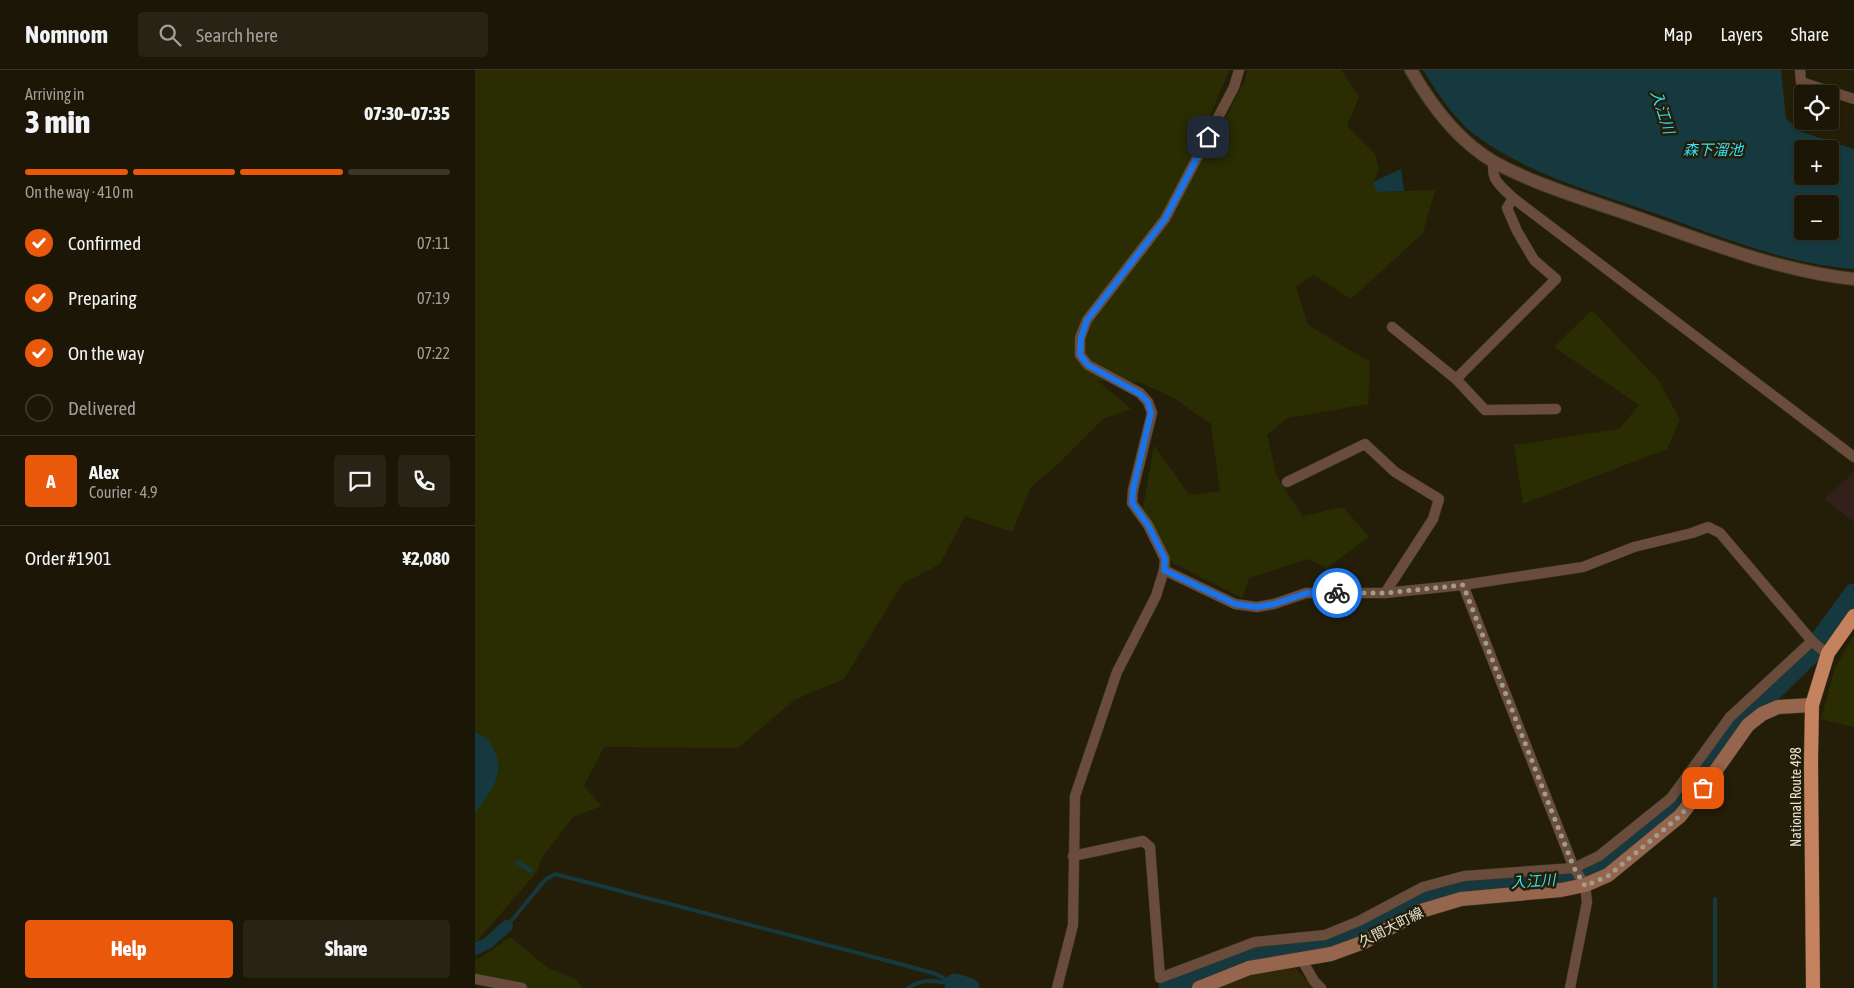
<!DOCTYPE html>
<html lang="en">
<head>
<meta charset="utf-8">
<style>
  :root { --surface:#1b1606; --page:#282314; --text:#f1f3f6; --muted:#a09f9b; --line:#393528; --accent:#ea580c }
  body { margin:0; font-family:"Asap Condensed","Noto Sans JP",sans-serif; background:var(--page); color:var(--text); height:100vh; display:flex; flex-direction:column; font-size:19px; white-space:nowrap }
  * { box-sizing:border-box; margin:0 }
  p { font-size:16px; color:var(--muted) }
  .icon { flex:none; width:28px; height:28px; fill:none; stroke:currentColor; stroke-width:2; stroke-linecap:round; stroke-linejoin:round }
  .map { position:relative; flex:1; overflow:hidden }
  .panel { display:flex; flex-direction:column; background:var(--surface); width:475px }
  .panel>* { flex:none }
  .tools { position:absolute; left:1319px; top:15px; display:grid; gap:10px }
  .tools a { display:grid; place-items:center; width:45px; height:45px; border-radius:5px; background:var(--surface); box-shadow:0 1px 4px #0004,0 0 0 1px var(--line); font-size:25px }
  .pin { position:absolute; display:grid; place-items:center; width:42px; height:42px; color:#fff; margin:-21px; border-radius:10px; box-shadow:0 2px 8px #0006 }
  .courier { position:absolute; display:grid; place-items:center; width:50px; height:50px; margin:-25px; border:4px solid #1a73e8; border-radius:50%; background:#fff; color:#222; box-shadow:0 1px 6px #0007 }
  .head em { font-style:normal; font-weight:800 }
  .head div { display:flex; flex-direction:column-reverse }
  .head { display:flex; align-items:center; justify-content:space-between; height:85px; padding:0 25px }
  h1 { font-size:32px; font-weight:800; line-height:38px }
  .bar { display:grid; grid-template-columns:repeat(4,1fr); gap:8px 5px; align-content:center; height:60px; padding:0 25px }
  .bar i { height:6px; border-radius:4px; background:var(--line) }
  .bar .selected { background:var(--accent) }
  .bar p { grid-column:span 4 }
  .line { display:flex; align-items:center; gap:12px; padding:0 25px; border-top:1px solid var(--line) }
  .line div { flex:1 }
  .round { display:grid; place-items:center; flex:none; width:52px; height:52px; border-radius:5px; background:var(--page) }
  ol { padding:0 25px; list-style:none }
  li { display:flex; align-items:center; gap:15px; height:55px }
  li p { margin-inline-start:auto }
  li .icon { padding:5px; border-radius:50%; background:var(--accent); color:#fff; stroke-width:4 }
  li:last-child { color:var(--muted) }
  li i { width:28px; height:28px; border:2px solid var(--line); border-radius:50% }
  .primary-button { display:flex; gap:10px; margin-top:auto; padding:10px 25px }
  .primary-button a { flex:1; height:58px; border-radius:5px; background:var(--accent); color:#fff; font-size:20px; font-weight:800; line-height:58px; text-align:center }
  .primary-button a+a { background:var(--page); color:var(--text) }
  header { display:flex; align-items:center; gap:30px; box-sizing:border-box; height:70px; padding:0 25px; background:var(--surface); border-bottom:1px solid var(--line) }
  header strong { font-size:24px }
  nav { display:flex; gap:28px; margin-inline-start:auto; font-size:18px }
  .search { width:350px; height:45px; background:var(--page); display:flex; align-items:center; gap:12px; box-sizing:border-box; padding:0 18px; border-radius:5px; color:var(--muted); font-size:19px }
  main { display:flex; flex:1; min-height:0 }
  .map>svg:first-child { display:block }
</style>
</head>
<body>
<header>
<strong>Nomnom</strong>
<div class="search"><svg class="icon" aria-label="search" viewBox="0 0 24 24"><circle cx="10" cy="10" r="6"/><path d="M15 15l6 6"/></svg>Search here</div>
<nav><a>Map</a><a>Layers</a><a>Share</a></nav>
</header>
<main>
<section class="panel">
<div class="head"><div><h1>3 min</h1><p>Arriving in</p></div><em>07:30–07:35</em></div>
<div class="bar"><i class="selected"></i><i class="selected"></i><i class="selected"></i><i></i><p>On the way · 410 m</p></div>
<ol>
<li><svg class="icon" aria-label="check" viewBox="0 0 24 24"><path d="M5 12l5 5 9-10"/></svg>Confirmed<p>07:11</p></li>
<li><svg class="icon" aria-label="check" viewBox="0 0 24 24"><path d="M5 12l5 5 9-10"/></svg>Preparing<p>07:19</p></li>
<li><svg class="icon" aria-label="check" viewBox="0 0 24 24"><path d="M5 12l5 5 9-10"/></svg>On the way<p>07:22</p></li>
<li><i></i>Delivered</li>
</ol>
<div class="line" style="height:90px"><b class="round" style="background:var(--accent);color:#fff">A</b><div><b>Alex</b><p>Courier · 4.9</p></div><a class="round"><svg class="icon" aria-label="chat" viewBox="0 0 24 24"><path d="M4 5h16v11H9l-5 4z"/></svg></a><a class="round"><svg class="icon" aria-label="phone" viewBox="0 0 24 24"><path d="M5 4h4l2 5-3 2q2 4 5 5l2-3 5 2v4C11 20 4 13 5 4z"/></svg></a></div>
<div class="line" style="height:65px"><div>Order #1901</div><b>¥2,080</b></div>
<div class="primary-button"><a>Help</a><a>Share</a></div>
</section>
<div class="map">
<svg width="1379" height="918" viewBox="0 0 1379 918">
  <rect width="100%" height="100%" fill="#241e08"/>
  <!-- built -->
  <path fill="#2f2708" d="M820,898L839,918H741L772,905Z"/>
  <!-- industrial -->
  <path fill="#32211a" d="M1379,399V452L1349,429L1373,408Z"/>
  <!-- green -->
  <g fill="#2a2d02">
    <path d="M0,0H754L727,66L737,73L770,11L772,0H866L884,27L872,56L900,84L904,100L898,112L902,122L960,120L948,163L876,229L839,205L821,216L833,255L895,292L893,334L812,348L792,365L802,407L828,446L868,437L894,467L852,498L833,489L774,508L767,528L698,493L668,438L679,375L714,425L745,421L736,354L697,327L664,312L623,311L656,339L629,348L583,394L556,417L537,462L490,446L465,494L427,514L369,609L319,630L263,678L129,677L109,716L127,736L98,747L66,789L62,802L0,873V744L23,705L7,665L0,662Z"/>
    <path d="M1117,240L1184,311L1205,350L1192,379L1048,434L1039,375L1144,359L1164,335L1079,277Z"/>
    <path d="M1379,565V657L1346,649L1360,598Z"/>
    <path d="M35,867L73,898L100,909L108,918H53L0,908V889L7,887Z"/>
  </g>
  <!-- water -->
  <g fill="#15393e" fill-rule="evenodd">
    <path d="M948,0H1306L1311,49L1327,62L1379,79V199C1310,194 1244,166 1179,143C1119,122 1055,105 1003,67C981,52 962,22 948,0ZM1328,79H1355V106H1328ZM1328,134H1355V161H1328Z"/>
    <path d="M926,99L929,121L902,122L898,112Z"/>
    <path d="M0,662C10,666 15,671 19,680C32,705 13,724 0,744Z"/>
  </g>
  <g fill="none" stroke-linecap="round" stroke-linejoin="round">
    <!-- stream -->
    <g stroke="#15393e" stroke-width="4">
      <path d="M42,792L56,801"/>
      <path d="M1240,829V918"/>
      <path d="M32,856L70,810L80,804L429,895L461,904L480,914"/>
      <path d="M433,918C447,909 458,910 473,913"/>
    </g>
    <!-- canal -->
    <path stroke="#15393e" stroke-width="12" d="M0,879L13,873L32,856"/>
    <!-- river -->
    <g stroke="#15393e" stroke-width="21">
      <path d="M480,914L494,918"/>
      <path d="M694,918L758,891L798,881L854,874L886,863L948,827L997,815L1093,809L1131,795L1196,741L1233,699L1265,652L1335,584L1379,524"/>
    </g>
    <!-- minor casing -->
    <g stroke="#3f3924" stroke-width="11">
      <g id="minor">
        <path d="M1325,0L1326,12L1379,29"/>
        <path d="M1019,92C1015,110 1026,116 1038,128L1379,387"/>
        <path d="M917,257L981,309L1010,340L1081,339"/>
        <path d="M981,309L1081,209L1059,190L1042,161L1032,138L1038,128"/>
        <path d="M812,412L890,374L920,402L964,429L958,449L910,523"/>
        <path d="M689,500L760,534L782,537L799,534L831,523H910L988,515L1108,497L1159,477L1217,463L1233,457L1245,463L1337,571L1346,579L1353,583"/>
        <path d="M988,515L1099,798L1110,815L1112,832L1095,918"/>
        <path d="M598,786L668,771L675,777L685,908L780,872L850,865L884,851L948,817L989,806L1099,798L1124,786L1196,728L1255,647L1337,571"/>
        <path d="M827,890L839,911L846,918"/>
        <path d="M0,909L47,918"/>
        <path d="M582,918L598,855L600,726L642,602L681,526L689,500L690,489L673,455L657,433L658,420L677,343L673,332L665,323L613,295L605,285V268L612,250L690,149L759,17L764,0"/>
      </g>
    </g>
    <!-- tertiary casing -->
    <g stroke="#3f3924" stroke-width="14">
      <path id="tertiary" d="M936,0C956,35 983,71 1019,92C1063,116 1113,130 1161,147C1232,172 1303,201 1379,209"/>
    </g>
    <!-- secondary casing -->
    <g stroke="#3f3924" stroke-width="15">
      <path id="secondary" d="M724,918L774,898L856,884L889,872L946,841L986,829L1086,820L1110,815L1133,805L1205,746L1239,703L1273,655L1287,644L1303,637L1337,635"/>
    </g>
    <!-- trunk casing -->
    <g stroke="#3f3924" stroke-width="15">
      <path id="trunk" d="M1338,918L1336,691L1337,635L1353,583L1379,546"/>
    </g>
    <!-- minor -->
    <use href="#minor" stroke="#6a4c3d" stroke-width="10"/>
    <!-- tertiary -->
    <use href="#tertiary" stroke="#6a4c3d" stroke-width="12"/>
    <!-- secondary -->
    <use href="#secondary" stroke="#95654d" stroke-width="14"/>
    <!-- trunk -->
    <use href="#trunk" stroke="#c5825e" stroke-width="14"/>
  </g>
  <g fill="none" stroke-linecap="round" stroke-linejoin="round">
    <!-- done -->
    <path stroke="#a19d8c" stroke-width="5" stroke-dasharray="0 9" d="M862,523H910L988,515L1099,798L1110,816L1133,806L1205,746L1228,718"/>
    <!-- route -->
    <path stroke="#1a73e8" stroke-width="6" d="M733,67L690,149L612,250L606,268L605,285L613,295L665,324L673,332L676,343L658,420L657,433L673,455L690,489L689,500L760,534L782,537L799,534L832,523H862"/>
  </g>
  <g text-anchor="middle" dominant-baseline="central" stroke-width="5" stroke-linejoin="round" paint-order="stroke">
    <!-- street labels -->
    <g font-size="14" fill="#e4e1d3" stroke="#241e08">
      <text transform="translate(1321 727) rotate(-90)">National Route 498</text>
      <text transform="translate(916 857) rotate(-27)">久間大町線</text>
    </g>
    <!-- water labels -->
    <g font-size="15" font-style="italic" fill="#33dff7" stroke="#241e08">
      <text transform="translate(1188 42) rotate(72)">入江川</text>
      <text x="1238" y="79">森下溜池</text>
      <text transform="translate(1058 811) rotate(-4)">入江川</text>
    </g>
  </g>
</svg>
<div class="tools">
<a><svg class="icon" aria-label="locate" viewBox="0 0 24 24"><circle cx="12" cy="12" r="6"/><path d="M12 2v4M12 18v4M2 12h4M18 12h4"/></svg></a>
<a>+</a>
<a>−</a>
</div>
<div class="pin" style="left:1228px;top:718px;background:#ea580c"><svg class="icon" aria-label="bag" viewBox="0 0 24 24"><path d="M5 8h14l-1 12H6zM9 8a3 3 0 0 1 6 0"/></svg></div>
<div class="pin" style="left:733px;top:67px;background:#1f2937"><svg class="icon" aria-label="home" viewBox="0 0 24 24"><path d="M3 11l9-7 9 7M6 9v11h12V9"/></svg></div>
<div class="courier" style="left:862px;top:523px"><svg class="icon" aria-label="bike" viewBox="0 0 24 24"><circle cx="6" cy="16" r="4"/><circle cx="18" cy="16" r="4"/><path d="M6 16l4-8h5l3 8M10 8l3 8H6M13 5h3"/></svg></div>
</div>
</main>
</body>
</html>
